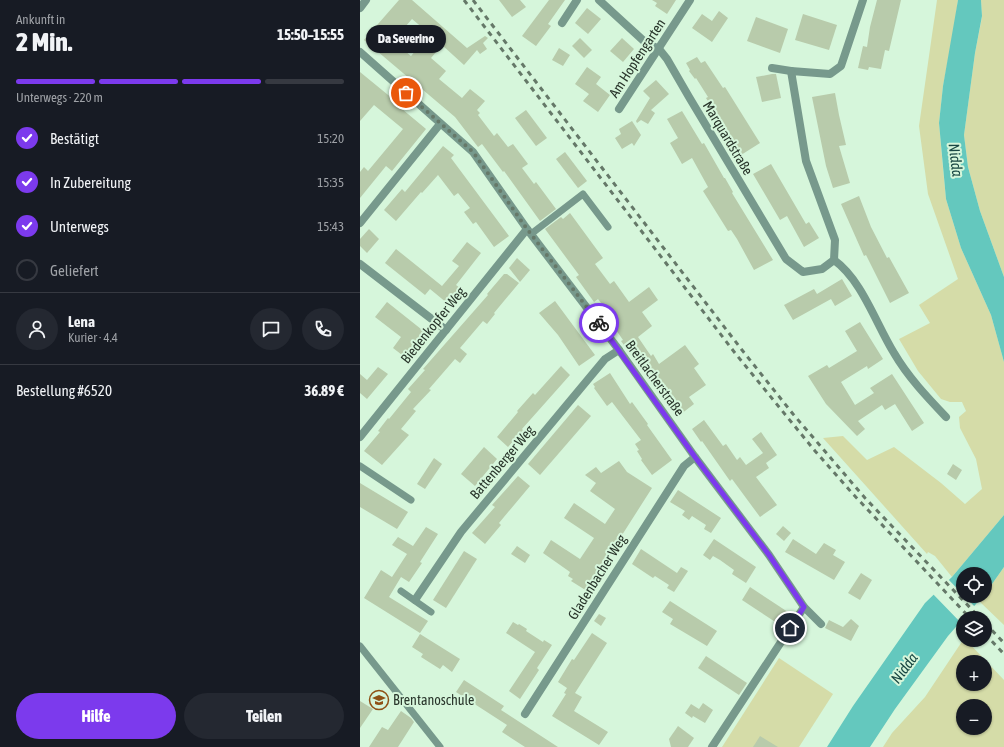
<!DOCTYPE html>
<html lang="de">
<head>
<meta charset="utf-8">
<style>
  :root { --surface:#171b24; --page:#242831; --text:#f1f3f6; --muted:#9ea1a6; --line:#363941; --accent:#7c3aed }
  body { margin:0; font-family:"Asap Condensed",sans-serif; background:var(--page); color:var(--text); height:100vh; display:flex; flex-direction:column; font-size:15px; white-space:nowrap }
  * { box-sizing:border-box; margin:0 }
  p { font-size:13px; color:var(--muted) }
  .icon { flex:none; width:22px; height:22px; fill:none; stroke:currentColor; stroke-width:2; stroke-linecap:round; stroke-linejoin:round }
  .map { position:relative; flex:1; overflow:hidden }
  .side { display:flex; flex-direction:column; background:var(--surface); width:360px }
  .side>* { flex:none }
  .fabs { position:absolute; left:596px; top:567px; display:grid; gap:8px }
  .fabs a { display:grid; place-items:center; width:36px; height:36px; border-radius:50%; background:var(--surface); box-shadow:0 1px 3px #0004; font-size:20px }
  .pin { position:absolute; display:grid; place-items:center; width:34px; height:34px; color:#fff; margin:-17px; border:2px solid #fff; border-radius:50%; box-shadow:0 1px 4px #0007 }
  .courier { position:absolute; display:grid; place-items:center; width:40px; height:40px; margin:-20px; border:3px solid #7c3aed; border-radius:50%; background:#fff; color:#222; box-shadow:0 1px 5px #0007 }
  .bubble { position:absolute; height:28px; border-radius:14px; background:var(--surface); box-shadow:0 1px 3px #0004; font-size:13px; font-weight:800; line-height:28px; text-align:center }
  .summary em { font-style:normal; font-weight:800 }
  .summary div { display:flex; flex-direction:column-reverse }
  .summary { display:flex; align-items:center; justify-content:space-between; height:68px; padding:0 16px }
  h1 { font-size:26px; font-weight:800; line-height:30px }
  .bar { display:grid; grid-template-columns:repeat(4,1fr); gap:6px 4px; align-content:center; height:48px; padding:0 16px }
  .bar i { height:5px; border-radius:3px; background:var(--line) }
  .bar .selected { background:var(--accent) }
  .bar p { grid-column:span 4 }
  .line { display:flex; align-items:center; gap:10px; padding:0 16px; border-top:1px solid var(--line) }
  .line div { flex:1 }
  .round { display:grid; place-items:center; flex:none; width:42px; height:42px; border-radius:21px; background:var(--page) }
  ol { padding:0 16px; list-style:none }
  li { display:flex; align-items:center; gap:12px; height:44px }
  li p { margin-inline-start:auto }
  li .icon { padding:4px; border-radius:50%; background:var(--accent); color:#fff; stroke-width:4 }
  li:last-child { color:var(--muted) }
  li i { width:22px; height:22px; border:2px solid var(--line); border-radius:50% }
  .primary-button { display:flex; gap:8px; margin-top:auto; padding:8px 16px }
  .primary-button a { flex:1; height:46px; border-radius:24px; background:var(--accent); color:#fff; font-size:16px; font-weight:800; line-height:46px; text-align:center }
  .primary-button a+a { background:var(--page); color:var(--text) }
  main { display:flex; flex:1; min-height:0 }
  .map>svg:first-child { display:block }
</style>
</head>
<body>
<main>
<section class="side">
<div class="summary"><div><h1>2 Min.</h1><p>Ankunft in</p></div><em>15:50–15:55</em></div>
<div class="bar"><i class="selected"></i><i class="selected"></i><i class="selected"></i><i></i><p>Unterwegs · 220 m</p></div>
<ol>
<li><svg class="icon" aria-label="check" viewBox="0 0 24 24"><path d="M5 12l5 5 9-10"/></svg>Bestätigt<p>15:20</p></li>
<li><svg class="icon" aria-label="check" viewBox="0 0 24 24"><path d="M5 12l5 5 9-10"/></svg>In Zubereitung<p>15:35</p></li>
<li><svg class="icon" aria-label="check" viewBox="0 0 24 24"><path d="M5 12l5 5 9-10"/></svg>Unterwegs<p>15:43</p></li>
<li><i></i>Geliefert</li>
</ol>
<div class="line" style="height:72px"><a class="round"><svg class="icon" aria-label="person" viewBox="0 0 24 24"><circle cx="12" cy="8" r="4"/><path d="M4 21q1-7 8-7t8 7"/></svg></a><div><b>Lena</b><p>Kurier · 4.4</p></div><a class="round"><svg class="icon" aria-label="chat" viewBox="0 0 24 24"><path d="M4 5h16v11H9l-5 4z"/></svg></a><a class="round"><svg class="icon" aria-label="phone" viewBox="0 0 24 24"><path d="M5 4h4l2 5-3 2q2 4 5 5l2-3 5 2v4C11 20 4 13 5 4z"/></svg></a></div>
<div class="line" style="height:52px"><div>Bestellung #6520</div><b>36.89 €</b></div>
<div class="primary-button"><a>Hilfe</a><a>Teilen</a></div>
</section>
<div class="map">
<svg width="644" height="747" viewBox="0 0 644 747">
  <rect width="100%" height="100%" fill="#d6f6db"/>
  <!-- green -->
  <g fill="#d5dca8" fill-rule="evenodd">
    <path d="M577,0H598L594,29L583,86L579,123L583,168L586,199L601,248L631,315L644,362V515L592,577L575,556L568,552L567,554L463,438L483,436L507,460L534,447L581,483L605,504L622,489L616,459L600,428L599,417L606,411L602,402H590L581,399L558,371L539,339L570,323L559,305L598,279L568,194L559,126Z"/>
    <path d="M621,0H644V277L620,211L608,167L604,135L615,53L622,17Z"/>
    <path d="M644,567V625L619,601L623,596H625V594Z"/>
    <path d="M603,640H606L644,680V747H523L532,733L565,697ZM603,662H625V684H603ZM603,706H625V728H603Z"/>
    <path d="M419,658L473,694L439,747H362Z"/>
  </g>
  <!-- water -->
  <g fill="#64c8be">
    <path d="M598,0H621L622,16L615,53L604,135L608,167L620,211L644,277V362L631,315L601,248L586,199L579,123L583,86Z"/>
    <path d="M644,515V567L625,594V574H603V596H623L588,636L535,709L510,747H467L493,706L565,603L592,577Z"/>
  </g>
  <!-- pier -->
  <path fill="#d6f6db" d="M587,578L616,608L607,618H603V622L602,624L572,593Z"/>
  <!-- building -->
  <g fill="#b8cbab" fill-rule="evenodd">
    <path d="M39,0H52L107,48L125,36L128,38L123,43L127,49L120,54L117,50L104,65L82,45L71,58L86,71L79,79L102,98L110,89L125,101L117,110L120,113L118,115L134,136L137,133L148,147L153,144L168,164L162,168L174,184L176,182L196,209L180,221L144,171L143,172L122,144L118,147L95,117L4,40ZM52,19L70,34L51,56L33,41Z"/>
    <path d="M139,0H160L166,7L152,17Z"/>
    <path d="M189,0H205L188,24L191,26L176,46L162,36Z"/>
    <path d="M292,0H316L307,14L295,6L297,3Z"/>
    <path d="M517,0H541L529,51L525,50L521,69L509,67L508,70L498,68L503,46L507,47L510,27Z"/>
    <path d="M227,8L241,19L228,34L215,23Z"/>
    <path d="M359,11L368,18L352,42L332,28L342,14L352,21Z"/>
    <path d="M443,14L477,25L469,50L435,40Z"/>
    <path d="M396,17L428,29L420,53L387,41Z"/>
    <path d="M220,38L232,50L224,58L212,46Z"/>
    <path d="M262,38L274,49L263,62L250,51Z"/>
    <path d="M199,48L210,55L203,66L192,60Z"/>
    <path d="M337,57L341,63L345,61L363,88L365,87L400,143L381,155L346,98L348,97L336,78L335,79L329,71L330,70L326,63Z"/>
    <path d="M227,67L241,77L236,84L250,95L238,112L223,101L229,94L215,84Z"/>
    <path d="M0,72L44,108L42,109L66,129L32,171L26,166L0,198V172L4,167L8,171L43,129L14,105L0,121Z"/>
    <path d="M412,74H416L421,98L402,102L396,77Z"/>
    <path d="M296,80L309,94L291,110L295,113L288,124L281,120L277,123L276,121L290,98L283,91Z"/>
    <path d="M475,93L479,115L486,145L479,146L490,183L473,188L466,166L452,97Z"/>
    <path d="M166,110L187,138L176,146L155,118Z"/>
    <path d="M322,111L342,144L344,143L364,178H365L373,192L372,193L413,260L394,270L377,239L371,230L368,231L343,191L348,187L332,158L322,164L310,143L318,138L307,119Z"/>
    <path d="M272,121L281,135L274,146L272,143L262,149L255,138L261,134L259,129Z"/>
    <path d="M83,146L94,155L91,158L149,236L134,247L116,222L113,224L104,212L110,208L98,193L94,196L78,175L62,193L61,192L36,221L24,210L42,189L45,192Z"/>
    <path d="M205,152L227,181L218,188L196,159Z"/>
    <path d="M411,164L446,224L449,222L459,238L444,247L427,216L420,220L393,174Z"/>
    <path d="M499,196L511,227L527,258L529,257L549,293L530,303L506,255L504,256L481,204Z"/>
    <path d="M210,213L243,258L235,264L250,284L254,281L269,302L289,287L298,300L282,312L292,326L278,337L291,356L293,354L299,364L325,345L339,364L334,368L346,385L329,397L334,404L321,414L290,370L285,374L261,341L263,340L247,317L250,315L238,299L234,302L216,277L219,275L185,229L201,217L203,219Z"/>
    <path d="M9,229L19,239L7,253L0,246V239Z"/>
    <path d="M107,242L121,253L96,285L100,288L87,303L70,289L65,295L25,263L36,249L82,286L99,266L92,261Z"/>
    <path d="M157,258L170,270L160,282L149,268Z"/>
    <path d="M144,274H147L159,283L134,313L135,314L127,324L123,321L100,348L107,354L100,363L95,359L69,389L71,390L53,409L56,411L41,429L49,435L22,465L4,451L20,432L18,431L28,418L29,419L51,392L48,389L65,370L63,369L128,295L127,294Z"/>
    <path d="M482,279L492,296L475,306L471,299L433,320L424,305L454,289L457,294Z"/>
    <path d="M195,301L235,355L219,366L198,335L179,313Z"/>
    <path d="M27,302L66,333L46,358L33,348L41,337L15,317Z"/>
    <path d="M500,322L523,359L508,369L507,366L481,382L495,405L514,393L510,388L532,374L564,423L552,431L535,404L525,410L522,405L498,421L505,429L497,436L466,404L448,376L467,365L469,368L497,351L485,331Z"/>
    <path d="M201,366L210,375L162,429L163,430L148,447L137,437L158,412L157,411L173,393L175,395Z"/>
    <path d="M18,367L28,374L7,399L0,393V374L7,380Z"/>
    <path d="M250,373L270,404L272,402L288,424L287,425L312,460L292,475L281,460L282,459L277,451L279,450L275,444L281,440L252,402L247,406L234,388L235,387L233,384Z"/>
    <path d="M218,405L231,416L180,475L168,464Z"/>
    <path d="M344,420L363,446L366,444L377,460L380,457L386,465L403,453L392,439L401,432L417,455L406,463L409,468L396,477L417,505L400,517L372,479L370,481L342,441L341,442L332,429Z"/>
    <path d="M124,447L137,459L115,486L101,474Z"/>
    <path d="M74,458L82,464L65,489L57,484Z"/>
    <path d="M259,461L267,472L292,488L248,557L249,558L244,566L243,565L227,591L211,581L213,579L208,576L210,572L183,553L191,540L220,559L234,538L204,518L214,503L245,524L255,509L230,491L236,483L225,475L236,467L241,473Z"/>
    <path d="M593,464L602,470L596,480L587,474Z"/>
    <path d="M158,476L170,486L139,523L141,525L125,544L112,533L135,507L132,505Z"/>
    <path d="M0,483L48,512L37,529L0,507Z"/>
    <path d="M318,490L361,518L351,533L344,529L346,525L332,516L329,520L322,515L325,511L310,502Z"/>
    <path d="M423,526L431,533L424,541L416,534Z"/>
    <path d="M66,527L78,534L60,562L62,563L49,582L41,577L29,597L68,621L60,633L4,598L21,570L32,577L47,554L32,545L38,537L53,546Z"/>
    <path d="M354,539L396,567L386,583L372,574L374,570L360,560L353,556L350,560L343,555Z"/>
    <path d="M433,539L456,554L464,543L476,550L473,555L485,562L474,580L425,552Z"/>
    <path d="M157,546L170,555L165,563L151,554Z"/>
    <path d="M281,549L317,573L321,567L328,571L314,592L307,588L309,585L295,576L293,578L272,564Z"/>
    <path d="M104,551L117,559L86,608L73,600Z"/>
    <path d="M501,573L512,580L500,600L488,593Z"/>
    <path d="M390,587L431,614L423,627L382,600Z"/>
    <path d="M310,601L357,631L347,646L310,624L313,619L302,612Z"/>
    <path d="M239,614L246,618L241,626L234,621Z"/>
    <path d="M491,619L499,626L491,641L465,628L469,620L483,627Z"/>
    <path d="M153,622L158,625L159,624L167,629L166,631L183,642L184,640L192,645L177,668L179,670L160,699L149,691L175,652L146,633Z"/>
    <path d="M232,633L247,643L215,693L222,697L214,711L248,732L239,745L192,716L206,694L204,693L207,688L198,682L212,659L214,660Z"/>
    <path d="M60,634L100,659L92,672L83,665L80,669L61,657L63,654L52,647Z"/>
    <path d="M346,656L387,683L379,695L338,668Z"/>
    <path d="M104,680L144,706L141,710L198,747H165L142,732L147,725L96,692Z"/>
    <path d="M0,701L13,709L0,728Z"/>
    <path d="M343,703L353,710L345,723L333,716L332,718L325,713L331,704L339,709Z"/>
    <path d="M41,711L51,718L54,722L38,747H9L22,727L28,730Z"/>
    <path d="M318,726L334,738L328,747H311L309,739Z"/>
    <path d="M400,736L418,747H393Z"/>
  </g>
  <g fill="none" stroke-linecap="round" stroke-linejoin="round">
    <!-- lane -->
    <g stroke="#77998c" stroke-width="7">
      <path d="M171,234L223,194L248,227"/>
      <path d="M0,466L51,500"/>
      <path d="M41,591L71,612"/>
      <path d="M0,646L80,747"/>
    </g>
    <!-- street -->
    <g stroke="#77998c" stroke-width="8">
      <path d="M239,0L286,43L299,49L307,59L329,97L426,259L443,272L462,269L474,260L475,240L446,161L431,71L470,74L481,66L503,0"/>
      <path d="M0,8L6,0"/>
      <path d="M202,23L217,0"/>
      <path d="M0,52L113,152L167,229L259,350L335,457L409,555L444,607L461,624"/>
      <path d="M412,68L431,71"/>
      <path d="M259,109L330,0"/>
      <path d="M0,223L80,124"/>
      <path d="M474,260C502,280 516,324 534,353C548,377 567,397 586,417"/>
      <path d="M0,264L86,330"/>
      <path d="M0,437L167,229"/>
      <path d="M55,600L101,532L245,359L259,350"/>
      <path d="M165,714L324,466L335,457"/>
      <path d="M352,747L444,607"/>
    </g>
    <!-- rail -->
    <g stroke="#657868" stroke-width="3" stroke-dasharray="5 5" stroke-linecap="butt">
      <path d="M104,0L375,353L455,451L492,493L610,618"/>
      <path d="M113,0L382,350L433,414L505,498L620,618"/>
      <path d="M625,623L644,643"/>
      <path d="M625,634L644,654"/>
    </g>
  </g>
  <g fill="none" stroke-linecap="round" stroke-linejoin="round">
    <!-- done -->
    <path stroke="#667969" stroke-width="4" stroke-dasharray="0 7.2" d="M46,93L113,152L167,229L239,323"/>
    <!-- route -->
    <path stroke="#7c3aed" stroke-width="5" d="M239,323L335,457L409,555L444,607L430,628"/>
  </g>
  <!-- icons -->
  <defs>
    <g id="school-ring" transform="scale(1)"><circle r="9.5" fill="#d6f6db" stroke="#8f5115" stroke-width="1.5"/><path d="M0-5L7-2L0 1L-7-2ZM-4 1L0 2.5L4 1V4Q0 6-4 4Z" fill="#8f5115"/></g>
  </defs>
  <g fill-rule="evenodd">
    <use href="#school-ring" x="19" y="700"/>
  </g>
  <g text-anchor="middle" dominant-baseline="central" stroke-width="4" stroke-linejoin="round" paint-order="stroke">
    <!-- street labels -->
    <g font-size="14" fill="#29352b" stroke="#d6f6db">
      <text transform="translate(277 58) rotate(-57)">Am Hopfengarten</text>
      <text transform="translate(368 138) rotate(59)">Marquardstraße</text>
      <text transform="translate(73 325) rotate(-51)">Biedenkopfer Weg</text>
      <text transform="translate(295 378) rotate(54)">Breitlacherstraße</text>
      <text transform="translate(142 462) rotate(-50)">Battenberger Weg</text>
      <text transform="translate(237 577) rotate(-58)">Gladenbacher Weg</text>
    </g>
    <!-- poi labels -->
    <g font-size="14" fill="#29352b" stroke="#d6f6db" text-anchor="start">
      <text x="33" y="700">Brentanoschule</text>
    </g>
    <!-- water labels -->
    <g font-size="15" font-style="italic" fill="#194743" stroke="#d6f6db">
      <text transform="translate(596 160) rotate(83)">Nidda</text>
      <text transform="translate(544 668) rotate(-53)">Nidda</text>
    </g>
  </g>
</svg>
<div class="fabs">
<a><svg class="icon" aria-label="locate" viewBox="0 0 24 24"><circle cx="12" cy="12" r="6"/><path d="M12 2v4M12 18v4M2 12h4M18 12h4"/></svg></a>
<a><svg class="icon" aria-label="layers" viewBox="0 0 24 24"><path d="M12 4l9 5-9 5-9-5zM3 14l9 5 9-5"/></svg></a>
<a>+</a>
<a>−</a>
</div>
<div class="pin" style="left:46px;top:93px;background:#ea580c"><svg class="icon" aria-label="bag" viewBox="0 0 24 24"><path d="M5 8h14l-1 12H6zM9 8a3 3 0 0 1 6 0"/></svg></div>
<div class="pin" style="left:430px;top:628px;background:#1f2937"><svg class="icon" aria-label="home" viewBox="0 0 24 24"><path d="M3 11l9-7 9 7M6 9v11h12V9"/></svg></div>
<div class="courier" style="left:239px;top:323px"><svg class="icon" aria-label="bike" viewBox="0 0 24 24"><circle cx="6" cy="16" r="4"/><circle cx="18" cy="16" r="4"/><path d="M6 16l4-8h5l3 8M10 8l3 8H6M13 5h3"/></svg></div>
<div class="bubble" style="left:6px;top:25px;width:80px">Da Severino</div>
</div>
</main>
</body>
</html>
